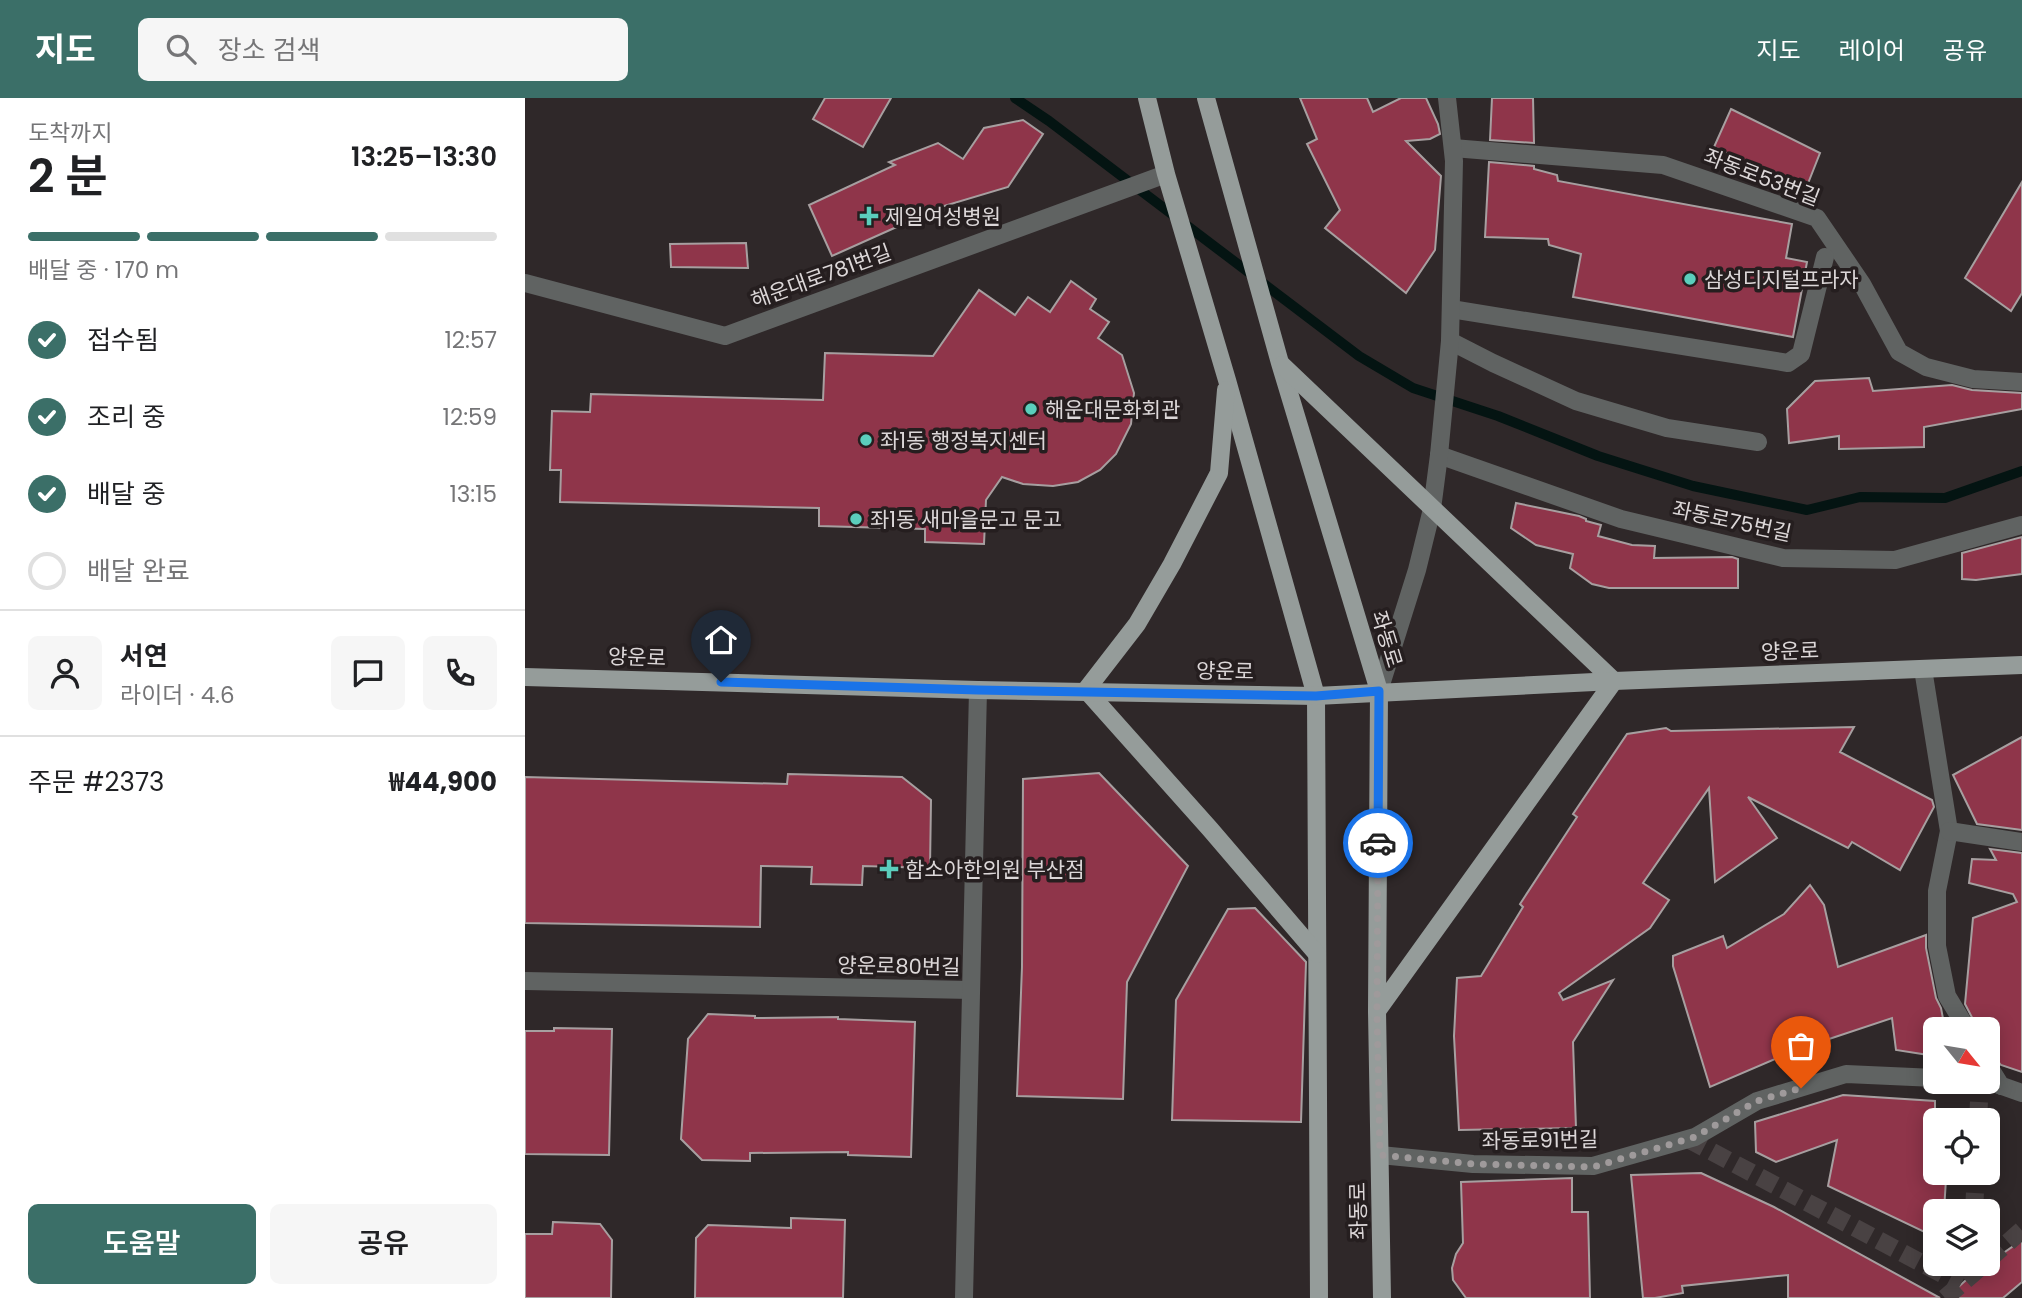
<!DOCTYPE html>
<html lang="ko">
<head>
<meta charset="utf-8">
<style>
  :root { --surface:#fff; --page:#f6f6f6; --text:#202124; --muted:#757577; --line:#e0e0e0; --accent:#3b6f68 }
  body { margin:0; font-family:Poppins,"Noto Sans KR",sans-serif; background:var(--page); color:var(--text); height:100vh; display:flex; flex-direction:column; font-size:26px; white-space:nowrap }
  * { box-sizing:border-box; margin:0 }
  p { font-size:23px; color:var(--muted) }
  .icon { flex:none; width:38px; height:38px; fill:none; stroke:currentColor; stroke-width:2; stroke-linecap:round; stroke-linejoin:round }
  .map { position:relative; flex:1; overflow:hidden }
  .sheet { display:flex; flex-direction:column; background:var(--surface); width:525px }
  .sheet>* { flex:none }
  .needle { width:46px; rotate:120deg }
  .controls { position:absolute; left:1398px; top:919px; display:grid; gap:14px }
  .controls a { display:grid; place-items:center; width:77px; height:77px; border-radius:10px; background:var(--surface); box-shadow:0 4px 18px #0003; font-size:35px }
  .pin { position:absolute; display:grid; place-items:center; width:60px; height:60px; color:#fff; margin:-72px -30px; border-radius:50% 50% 50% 0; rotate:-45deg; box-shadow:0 0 7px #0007 }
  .pin .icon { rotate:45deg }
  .courier { position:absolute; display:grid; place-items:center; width:70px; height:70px; margin:-35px; border:5px solid #1a73e8; border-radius:50%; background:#fff; color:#222; box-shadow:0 2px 9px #0007 }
  .headline em { font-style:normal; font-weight:600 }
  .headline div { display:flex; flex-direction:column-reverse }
  .headline { display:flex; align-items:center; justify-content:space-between; height:119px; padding:0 28px }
  h1 { font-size:46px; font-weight:600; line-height:52px }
  .bar { display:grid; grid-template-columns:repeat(4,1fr); gap:10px 7px; align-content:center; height:84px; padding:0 28px }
  .bar i { height:9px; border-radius:5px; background:var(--line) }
  .bar .current { background:var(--accent) }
  .bar p { grid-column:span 4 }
  .line { display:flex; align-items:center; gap:18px; padding:0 28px; border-top:2px solid var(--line) }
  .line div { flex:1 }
  .round { display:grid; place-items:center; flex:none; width:74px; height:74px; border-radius:10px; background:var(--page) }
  ol { padding:0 28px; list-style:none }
  li { display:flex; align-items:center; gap:21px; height:77px }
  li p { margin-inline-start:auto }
  li .icon { padding:7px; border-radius:50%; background:var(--accent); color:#fff; stroke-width:4 }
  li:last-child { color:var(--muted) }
  li i { width:38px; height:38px; border:4px solid var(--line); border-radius:50% }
  .primary-button { display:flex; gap:14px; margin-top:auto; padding:14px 28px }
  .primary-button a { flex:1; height:80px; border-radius:10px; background:var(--accent); color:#fff; font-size:28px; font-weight:600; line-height:80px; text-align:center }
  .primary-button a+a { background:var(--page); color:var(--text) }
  header { display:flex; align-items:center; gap:42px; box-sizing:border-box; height:98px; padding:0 35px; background:var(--accent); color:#fff }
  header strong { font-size:33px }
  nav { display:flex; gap:38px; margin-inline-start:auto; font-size:24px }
  .search { width:490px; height:63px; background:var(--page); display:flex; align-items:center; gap:18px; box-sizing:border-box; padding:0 24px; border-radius:10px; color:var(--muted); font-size:26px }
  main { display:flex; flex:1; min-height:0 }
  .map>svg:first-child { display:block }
</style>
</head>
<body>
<header>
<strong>지도</strong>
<div class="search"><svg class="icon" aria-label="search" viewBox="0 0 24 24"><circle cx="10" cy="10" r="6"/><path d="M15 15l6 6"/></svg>장소 검색</div>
<nav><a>지도</a><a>레이어</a><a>공유</a></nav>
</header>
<main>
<section class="sheet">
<div class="headline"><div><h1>2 분</h1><p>도착까지</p></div><em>13:25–13:30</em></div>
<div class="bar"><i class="current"></i><i class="current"></i><i class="current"></i><i></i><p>배달 중 · 170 m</p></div>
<ol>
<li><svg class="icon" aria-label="check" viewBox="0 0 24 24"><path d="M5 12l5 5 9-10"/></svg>접수됨<p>12:57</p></li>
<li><svg class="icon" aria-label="check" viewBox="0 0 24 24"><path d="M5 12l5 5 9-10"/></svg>조리 중<p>12:59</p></li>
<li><svg class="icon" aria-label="check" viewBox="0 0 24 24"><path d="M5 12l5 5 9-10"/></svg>배달 중<p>13:15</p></li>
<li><i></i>배달 완료</li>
</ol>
<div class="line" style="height:126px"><a class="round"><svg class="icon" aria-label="person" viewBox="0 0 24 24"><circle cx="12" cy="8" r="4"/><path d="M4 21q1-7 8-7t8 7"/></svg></a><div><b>서연</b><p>라이더 · 4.6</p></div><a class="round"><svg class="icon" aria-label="chat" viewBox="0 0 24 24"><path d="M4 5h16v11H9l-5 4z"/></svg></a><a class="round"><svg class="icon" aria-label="phone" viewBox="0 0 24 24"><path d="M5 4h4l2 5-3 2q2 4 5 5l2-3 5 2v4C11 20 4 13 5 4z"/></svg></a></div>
<div class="line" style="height:91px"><div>주문 #2373</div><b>₩44,900</b></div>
<div class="primary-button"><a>도움말</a><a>공유</a></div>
</section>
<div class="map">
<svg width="1497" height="1200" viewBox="0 0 1497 1200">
  <rect width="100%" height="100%" fill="#2f2829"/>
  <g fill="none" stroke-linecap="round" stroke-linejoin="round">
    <!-- stream -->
    <path stroke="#041412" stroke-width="10" d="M490,0L524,23L834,258L888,290L973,318L1073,358L1168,388L1282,412L1335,399L1420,400L1497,373"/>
  </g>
  <!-- building -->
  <g fill="#8f354a" stroke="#a79fa0" stroke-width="2">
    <path d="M300,0H366L338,49L288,21Z"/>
    <path d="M775,0H842L848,14L876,0H901L913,26L915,36L905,41L881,43L916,78L910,152L881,195L800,130L815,112L782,46L792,41Z"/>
    <path d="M967,0H1008L1009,45L965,42Z"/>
    <path d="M1206,11L1295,55L1280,93L1189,49Z"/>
    <path d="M498,22L518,36L483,89L382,119L385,123L307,158L284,107L370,67L364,64L413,45L438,61L459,30Z"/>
    <path d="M964,64L1009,68V71L1032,77L1033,83L1267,126L1261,160L1282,164L1268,239L1048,199L1056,156L1024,147L1023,141L960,139Z"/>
    <path d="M1497,84V195L1486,213L1440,180Z"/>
    <path d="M221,145L223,170L146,169L145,146Z"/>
    <path d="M546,183L571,201L565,211L584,224L573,240L597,257L609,295L606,326L591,356L575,372L553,384L528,388L498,386L477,379L461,402L459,446L400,444V431L294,428V410L35,404L36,372H25L27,313L65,314L66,296L298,302L300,255L408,258L454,192L490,217L503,199L525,214Z"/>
    <path d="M1344,280L1348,293L1427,287L1447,292L1497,295V311L1399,329V349L1314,351V338L1264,345L1262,311L1290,283Z"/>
    <path d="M991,405L1054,418L1061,421V423L1076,427L1073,438L1107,447L1130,448L1129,460L1207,459L1213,461V490H1084L1067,486L1045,470L1048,456L1011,447L986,430Z"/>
    <path d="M1497,439V476L1451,482L1437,481V455Z"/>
    <path d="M1329,629L1315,654L1407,702L1409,709L1375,772L1327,744L1323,750L1223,699L1252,740L1190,784L1184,690L1118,785L1144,802L1125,830L1034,895L1038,902L1088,882L1048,944L1051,1030L934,1032L929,938L932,880L956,878L998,809L995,806L1052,719L1048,716L1102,636L1141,630L1146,633Z"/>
    <path d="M1497,639V732L1452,726L1428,677Z"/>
    <path d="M574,675L663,768L602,884L598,1001L492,998L497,869L498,681Z"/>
    <path d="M263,676L377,679L406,702L405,770L338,768L337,787L286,786L287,769L236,768L235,829L0,825V679L262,686Z"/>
    <path d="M1465,751L1497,755V974L1476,967L1468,957L1463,946V931H1453L1440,906L1448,820L1492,804L1488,796L1444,785L1447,761L1471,762Z"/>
    <path d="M1285,787L1299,807L1313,869L1401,837V850L1411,900L1416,910L1420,931H1410V958L1371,952L1367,920L1271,952L1185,989L1148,868V858L1198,838L1202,850L1259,816Z"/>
    <path d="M730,810L781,864L776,1024L647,1022L651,902L703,811Z"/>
    <path d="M183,916L230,918V920L313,919V921L390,924L386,1059L323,1057V1054L225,1055V1063L177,1062L156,1041L163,941Z"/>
    <path d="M29,930L87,931L84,1057L0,1056V933H29Z"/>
    <path d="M1318,997L1410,1003V1080L1421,1081L1419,1113H1410V1139L1303,1088L1312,1042L1251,1064L1231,1054L1230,1024Z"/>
    <path d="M1176,1075L1249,1109L1415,1200H1263V1177L1157,1188L1158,1195L1130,1200H1118L1106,1077Z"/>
    <path d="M1047,1080V1114H1063L1065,1200H941L928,1182L927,1170L931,1156L938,1145L936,1084Z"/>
    <path d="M266,1120L320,1122L318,1200H170L171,1140L183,1127L266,1130Z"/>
    <path d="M28,1124L75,1126L87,1142L86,1200H0V1136H27Z"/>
    <path d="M1497,1142V1184L1478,1200H1421L1459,1166H1463V1163L1464,1165Z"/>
  </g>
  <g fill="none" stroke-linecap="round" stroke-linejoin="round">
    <!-- minor-tunnel -->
    <g stroke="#494243" stroke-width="18" stroke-dasharray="18 9" stroke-linecap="butt">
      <path d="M1453,1022L1455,984"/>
      <path d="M1163,1041L1436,1186"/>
      <path d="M1449,1113L1451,1074"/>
      <path d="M1463,1162L1497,1132"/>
      <path d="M1420,1200L1459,1166"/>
    </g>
    <!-- minor -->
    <g stroke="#606362" stroke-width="18">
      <path d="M928,50L1138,67L1292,120L1337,186L1374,254L1401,269L1448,281L1497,284"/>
      <path d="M0,185L200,238L641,76"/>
      <path d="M926,211L1263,265L1276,256L1300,159"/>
      <path d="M925,243L968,265L1051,303L1142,330L1233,344"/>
      <path d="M914,357L1096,421L1258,460L1370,462L1497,427"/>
      <path d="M1398,571L1424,733L1412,793V848L1422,898L1442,931"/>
      <path d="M854,593L892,472L907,411L914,357L925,243L929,63L922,0"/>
      <path d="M1424,733L1497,744"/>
      <path d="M0,883L446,892"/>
      <path d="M1463,967L1476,988"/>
      <path d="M1463,983L1497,995"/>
      <path d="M855,1057L948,1066L1068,1068L1170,1039L1232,1003L1321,976L1410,980"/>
      <path d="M439,1200L453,592"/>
    </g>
    <!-- major -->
    <g stroke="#959c9a" stroke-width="18">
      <path d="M622,0L641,76L702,282L791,598L794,1200"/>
      <path d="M681,0L755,265L854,593L852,913L857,1200"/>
      <path d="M757,267L1089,583L852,913"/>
      <path d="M701,292L694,375L647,466L612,526L561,592L685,731L792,856"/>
      <path d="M0,579L453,592L791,598L1089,583L1497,567"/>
    </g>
  </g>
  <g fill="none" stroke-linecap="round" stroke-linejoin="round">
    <!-- done -->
    <path stroke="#9f9a9b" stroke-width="7" stroke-dasharray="0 12.6" d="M853,745L852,913L855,1057L948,1066L1068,1069L1170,1039L1232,1003L1276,990"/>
    <!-- route -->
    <path stroke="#1a73e8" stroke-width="9" d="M196,584L453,592L791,598L854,593L853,745"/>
  </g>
  <!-- markers -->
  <g fill="#5bcebc" stroke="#251e1f" stroke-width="2.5">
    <path d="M340.5 107.5h7v7h7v7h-7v7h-7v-7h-7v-7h7z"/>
    <circle cx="1165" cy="181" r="7"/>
    <circle cx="506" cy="311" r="7"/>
    <circle cx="341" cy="342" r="7"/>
    <circle cx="331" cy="421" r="7"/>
    <path d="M360.5 760.5h7v7h7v7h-7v7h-7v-7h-7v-7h7z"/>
  </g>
  <g text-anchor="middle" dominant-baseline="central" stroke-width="7" stroke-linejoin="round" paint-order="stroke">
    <!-- street labels -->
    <g font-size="21" fill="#dcd7d8" stroke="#251e1f">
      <text transform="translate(1237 79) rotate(21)">좌동로53번길</text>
      <text transform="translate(296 178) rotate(-20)">해운대로781번길</text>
      <text transform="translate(1207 423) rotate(12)">좌동로75번길</text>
      <text transform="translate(862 541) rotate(73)">좌동로</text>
      <text transform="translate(1265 553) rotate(-2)">양운로</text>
      <text transform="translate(112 559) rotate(2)">양운로</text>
      <text transform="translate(700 573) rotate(1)">양운로</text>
      <text transform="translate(374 868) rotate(1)">양운로80번길</text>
      <text transform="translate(1015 1042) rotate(-1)">좌동로91번길</text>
      <text transform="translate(833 1113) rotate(-91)">좌동로</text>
    </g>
    <!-- poi labels -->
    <g font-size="21" fill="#dcd7d8" stroke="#251e1f" text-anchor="start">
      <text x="360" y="118">제일여성병원</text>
      <text x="1179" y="181">삼성디지털프라자</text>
      <text x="520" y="311">해운대문화회관</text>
      <text x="355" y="342">좌1동 행정복지센터</text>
      <text x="345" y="421">좌1동 새마을문고 문고</text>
      <text x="380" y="771">함소아한의원 부산점</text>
    </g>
  </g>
</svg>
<div class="controls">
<a><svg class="needle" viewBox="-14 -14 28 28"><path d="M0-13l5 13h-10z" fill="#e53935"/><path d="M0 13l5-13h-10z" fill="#757577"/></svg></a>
<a><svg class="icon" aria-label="locate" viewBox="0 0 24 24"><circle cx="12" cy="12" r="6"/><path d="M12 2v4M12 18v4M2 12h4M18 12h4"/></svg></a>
<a><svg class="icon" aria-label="layers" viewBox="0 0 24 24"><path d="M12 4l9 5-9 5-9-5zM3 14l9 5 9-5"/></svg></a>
</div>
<div class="pin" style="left:1276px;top:990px;background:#ea580c"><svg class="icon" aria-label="bag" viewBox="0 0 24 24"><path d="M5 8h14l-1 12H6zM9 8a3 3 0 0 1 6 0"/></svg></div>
<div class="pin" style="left:196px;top:584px;background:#1f2937"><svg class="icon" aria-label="home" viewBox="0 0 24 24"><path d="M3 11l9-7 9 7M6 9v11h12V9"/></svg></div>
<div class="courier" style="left:853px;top:745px"><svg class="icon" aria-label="car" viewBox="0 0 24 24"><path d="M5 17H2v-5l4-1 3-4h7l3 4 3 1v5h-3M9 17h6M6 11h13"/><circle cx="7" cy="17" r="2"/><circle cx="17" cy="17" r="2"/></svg></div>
</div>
</main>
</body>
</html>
